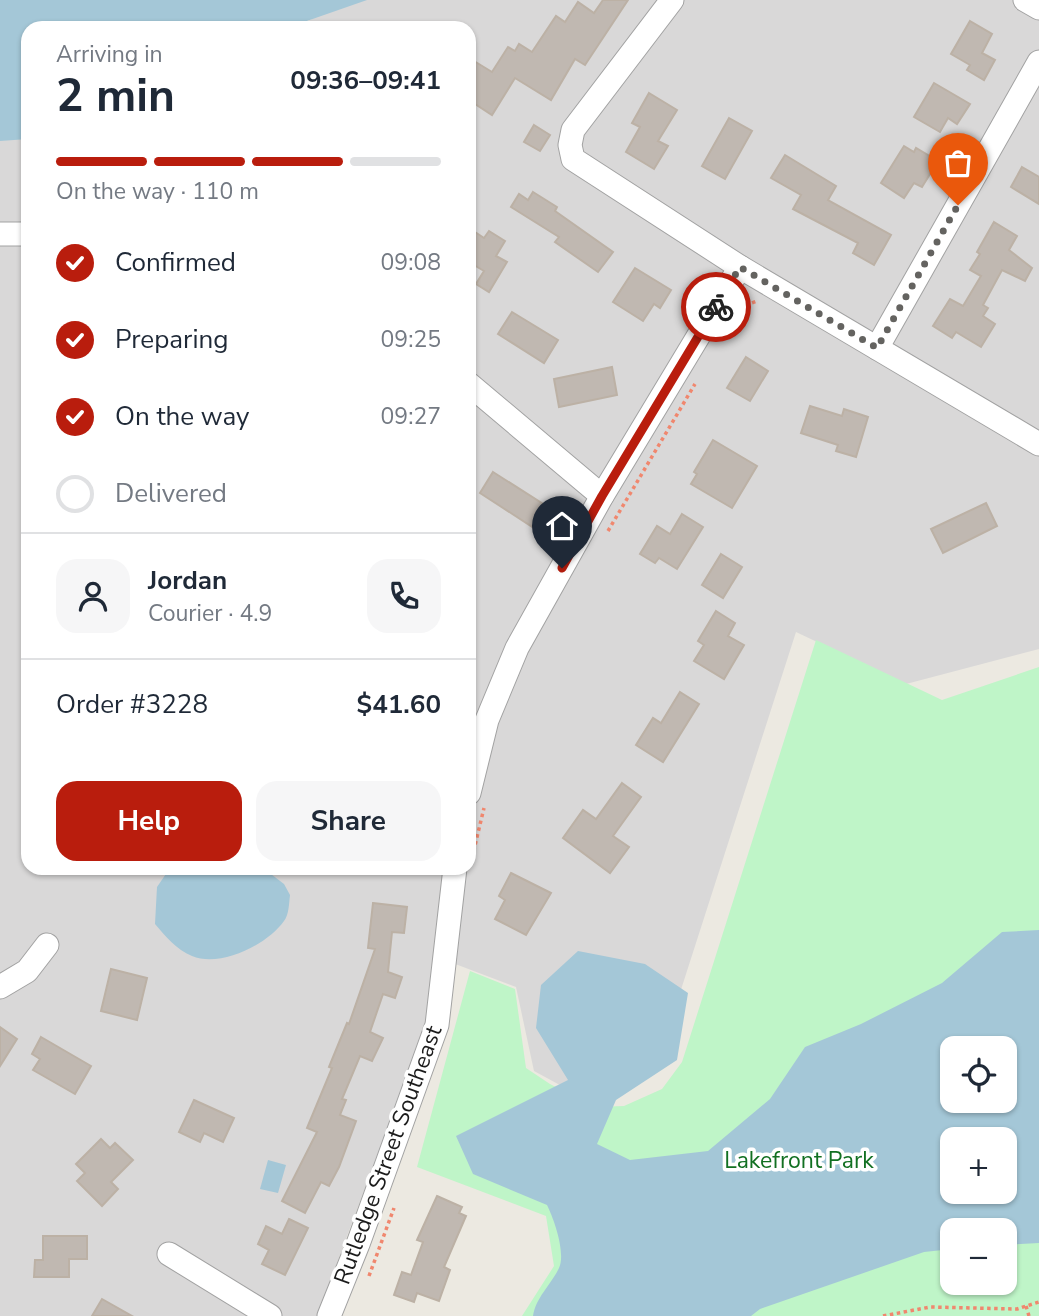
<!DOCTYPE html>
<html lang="en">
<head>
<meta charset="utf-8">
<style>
  :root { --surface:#fff; --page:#f6f6f7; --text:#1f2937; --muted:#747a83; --line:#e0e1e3; --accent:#b91d0d }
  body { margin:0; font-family:"Nunito Sans",sans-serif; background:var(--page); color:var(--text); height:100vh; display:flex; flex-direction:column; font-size:26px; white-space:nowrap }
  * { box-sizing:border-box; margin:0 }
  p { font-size:23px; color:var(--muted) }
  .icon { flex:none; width:38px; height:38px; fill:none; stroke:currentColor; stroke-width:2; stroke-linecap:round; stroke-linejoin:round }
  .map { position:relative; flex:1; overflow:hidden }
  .drawer { position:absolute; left:21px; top:21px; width:455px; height:854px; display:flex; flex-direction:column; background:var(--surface); border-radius:21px; box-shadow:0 2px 5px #0004 }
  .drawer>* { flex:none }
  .controls { position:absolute; left:940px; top:1036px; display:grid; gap:14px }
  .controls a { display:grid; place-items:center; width:77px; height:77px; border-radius:14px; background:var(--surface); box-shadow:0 2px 5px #0004; font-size:35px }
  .pin { position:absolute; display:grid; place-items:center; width:60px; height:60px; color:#fff; margin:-72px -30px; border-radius:50% 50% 50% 0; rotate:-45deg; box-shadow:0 0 7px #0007 }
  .pin .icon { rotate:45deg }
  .courier { position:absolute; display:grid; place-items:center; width:70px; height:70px; margin:-35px; border:5px solid #b91d0d; border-radius:50%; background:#fff; color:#222; box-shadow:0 2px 9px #0007 }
  .overview em { font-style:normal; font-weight:700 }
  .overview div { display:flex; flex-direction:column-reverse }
  .overview { display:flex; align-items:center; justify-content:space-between; height:119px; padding:0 35px }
  h1 { font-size:46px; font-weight:700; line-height:52px }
  .bar { display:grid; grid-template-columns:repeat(4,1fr); gap:10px 7px; align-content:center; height:84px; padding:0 35px }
  .bar i { height:9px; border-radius:5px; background:var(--line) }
  .bar .current { background:var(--accent) }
  .bar p { grid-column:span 4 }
  .line { display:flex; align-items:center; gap:18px; padding:0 35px; border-top:2px solid var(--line) }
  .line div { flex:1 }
  .round { display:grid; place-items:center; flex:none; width:74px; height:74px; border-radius:21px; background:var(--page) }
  ol { padding:0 35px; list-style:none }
  li { display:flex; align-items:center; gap:21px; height:77px }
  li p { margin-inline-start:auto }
  li .icon { padding:7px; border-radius:50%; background:var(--accent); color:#fff; stroke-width:4 }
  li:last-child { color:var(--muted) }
  li i { width:38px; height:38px; border:4px solid var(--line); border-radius:50% }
  .button { display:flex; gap:14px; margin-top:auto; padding:14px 35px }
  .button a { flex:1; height:80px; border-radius:21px; background:var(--accent); color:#fff; font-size:28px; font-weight:700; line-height:80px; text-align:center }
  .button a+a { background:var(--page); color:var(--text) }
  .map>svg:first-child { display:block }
</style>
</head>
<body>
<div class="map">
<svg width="1039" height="1316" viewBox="0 0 1039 1316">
  <rect width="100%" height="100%" fill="#ece9e1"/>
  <!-- residential -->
  <path fill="#d9d8d8" d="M345,0H1039V649L906,684L796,632L659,1058L582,1097L534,1071L516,987L450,962L317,1316H0V124L28,123V868H469V28H296Z"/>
  <!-- park -->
  <path fill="#bff5c8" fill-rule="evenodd" d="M816,640L942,700L1039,667V1316H522L554,1266L546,1216L417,1167L470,971L515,989L526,1068L550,1084L595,1107L624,1106L662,1089L682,1062ZM952,1048H1004V1101H952ZM952,1139H1004V1192H952ZM952,1230H1004V1283H952Z"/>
  <!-- water -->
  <g fill="#a4c7d7" fill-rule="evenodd">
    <path d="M0,0H367L304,22L294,28H28V139L0,141Z"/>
    <path d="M170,868H263L284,884L290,895C289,903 289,915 284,921C267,945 220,968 192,956C176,949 166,937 155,924L157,887Z"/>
    <path d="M1039,930V1243L1005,1245L1004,1230H952V1249L924,1252L760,1309L751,1316H533C536,1297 551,1285 559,1268C566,1253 554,1219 547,1205L473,1174L456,1136L568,1080L536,1028L541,985L578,951L645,964L688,993L677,1060L616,1100L597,1144L630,1160L708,1151L770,1099L805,1047L861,1024L942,983L1002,932ZM952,1048H1004V1101H952ZM1004,1139V1192H952V1139Z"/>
    <path d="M268,1160L286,1165L278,1193L260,1189Z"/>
  </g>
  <!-- building -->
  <g fill="#c0b8b1" stroke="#bcb1a5" stroke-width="2">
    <path d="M603,0H628L585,65L575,59L551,100L515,78L492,115L469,100V58L492,72L508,47L515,51L519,44L532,52L556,16L565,22L578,2L594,13Z"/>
    <path d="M970,21L992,34L982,53L995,60L984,80L967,70L970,65L951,54Z"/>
    <path d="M934,83L970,104L957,124L948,118L940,132L914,117Z"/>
    <path d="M649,93L677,110L658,141L668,146L654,169L626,152L640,127L632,123Z"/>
    <path d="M729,118L752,131L725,179L702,166Z"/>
    <path d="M534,125L550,135L540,151L524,142Z"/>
    <path d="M904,146L914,152L916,148L938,161L922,187L914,183L904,198L881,183Z"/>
    <path d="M785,155L836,186L828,200L891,235L874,265L853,253L858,243L793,209L801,195L771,178Z"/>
    <path d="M1022,167L1039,177V204L1011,187Z"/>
    <path d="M533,192L557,207L555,211L613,252L598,272L555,242L559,237L511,207L519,194L528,200Z"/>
    <path d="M994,222L1017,236L1009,250L1032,268L1025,281L1002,270L983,305L988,308L983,316L995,324L981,347L956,332L952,338L933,326L950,299L963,306L981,276L970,270L980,254L977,252Z"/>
    <path d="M469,228L484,238L489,231L505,241L496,256L507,262L489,292L476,284L484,271L469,262Z"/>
    <path d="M635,268L671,290L660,308L654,304L643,321L613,302Z"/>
    <path d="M512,312L558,340L544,363L498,334Z"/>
    <path d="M746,357L768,371L750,401L727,388Z"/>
    <path d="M612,367L617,395L559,407L554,379Z"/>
    <path d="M810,406L842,416L844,409L868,417L856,457L836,451L838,445L801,433Z"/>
    <path d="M713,440L757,466L732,508L691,484L697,474L694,472Z"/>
    <path d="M493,472L548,507L534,528L480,493Z"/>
    <path d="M986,503L997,526L943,553L931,529Z"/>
    <path d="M682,514L703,527L677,569L659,558L655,563L640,554L657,526L670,534Z"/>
    <path d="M721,554L742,567L723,598L702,585Z"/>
    <path d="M716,611L735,623L728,636L744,645L724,679L694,661L704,645L698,641Z"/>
    <path d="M680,692L699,704L663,762L636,745L653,718L661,723Z"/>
    <path d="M622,783L641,797L613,836L629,847L610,873L563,838L583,810L596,819Z"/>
    <path d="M511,873L551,893L526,935L495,919L505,900L499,896Z"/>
    <path d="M373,903L407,907L404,933L392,932L388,972L402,977L395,998L383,994L370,1032L383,1038L372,1061L360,1056L342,1099L346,1100L340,1115L356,1121L339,1167L329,1186L321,1182L305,1213L282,1201L317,1132L307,1128L332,1068L329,1067L347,1023L349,1024L375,949L368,948Z"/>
    <path d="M111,969L147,978L137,1020L101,1011Z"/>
    <path d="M0,1027L17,1039L0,1066Z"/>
    <path d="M41,1037L91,1066L75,1094L33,1070L40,1059L32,1054Z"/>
    <path d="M194,1100L234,1118L223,1142L204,1133L200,1142L179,1132Z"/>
    <path d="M101,1139L110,1148L115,1143L133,1160L111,1182L118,1189L102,1206L77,1181L85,1173L76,1164Z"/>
    <path d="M437,1196L462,1207L459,1213L466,1216L444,1267L450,1270L439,1301L417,1293L414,1302L394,1295L402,1272L411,1275L423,1242L417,1240Z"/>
    <path d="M289,1219L308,1228L285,1275L262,1264L269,1250L258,1244L266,1226L282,1234Z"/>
    <path d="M43,1236H87V1259H69V1277H34L35,1260H43Z"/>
    <path d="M102,1299L132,1316H92Z"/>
  </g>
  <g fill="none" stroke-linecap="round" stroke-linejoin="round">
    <!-- minor casing -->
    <g stroke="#a2a2a2" stroke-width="25">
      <g id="minor">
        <path d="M672,0L573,130L570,145L573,159L740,267L1039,444"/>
        <path d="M1025,0L1039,8"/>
        <path d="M0,234H28"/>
        <path d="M877,348L1039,62"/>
        <path d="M469,384L602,496"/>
        <path d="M469,793L487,720L517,648L602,496L740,267"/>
        <path d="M0,987L27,971L47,945"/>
        <path d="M169,1254L270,1316"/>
        <path d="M329,1316L358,1244L437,1025L455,868"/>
      </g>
    </g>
    <!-- path -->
    <g stroke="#f0876e" stroke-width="3.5" stroke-dasharray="3.5 3.5" stroke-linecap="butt">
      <path d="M739,308L757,301"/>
      <path d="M608,531L695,384"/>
      <path d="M472,858L484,808"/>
      <path d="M369,1276L394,1208"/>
      <path d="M1026,1306L1029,1316"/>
      <path d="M883,1316L930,1307L1017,1309L1039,1302"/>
    </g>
    <!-- minor -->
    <use href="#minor" stroke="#fff" stroke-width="23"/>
  </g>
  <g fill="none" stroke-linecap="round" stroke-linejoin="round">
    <!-- done -->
    <path stroke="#646360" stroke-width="7" stroke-dasharray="0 12.6" d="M716,307L740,267L877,348L958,205"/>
    <!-- route -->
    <path stroke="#b91d0d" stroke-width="9" d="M562,568L602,496L716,307"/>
  </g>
  <g text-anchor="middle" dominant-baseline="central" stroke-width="7" stroke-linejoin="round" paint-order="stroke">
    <!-- street labels -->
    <g font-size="23" fill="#1b1b1b" stroke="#fff">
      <text transform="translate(388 1155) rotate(-70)">Rutledge Street Southeast</text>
    </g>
    <!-- park labels -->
    <g font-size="23" fill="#127022" stroke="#fff">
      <text x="799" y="1160">Lakefront Park</text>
    </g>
  </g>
</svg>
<div class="controls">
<a><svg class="icon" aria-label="locate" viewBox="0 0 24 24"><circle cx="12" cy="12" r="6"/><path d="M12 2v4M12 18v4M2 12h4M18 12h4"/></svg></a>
<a>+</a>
<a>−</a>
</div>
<div class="pin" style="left:958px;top:205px;background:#ea580c"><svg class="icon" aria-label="bag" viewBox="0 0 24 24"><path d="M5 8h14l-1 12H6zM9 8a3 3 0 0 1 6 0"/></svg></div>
<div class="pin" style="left:562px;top:568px;background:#1f2937"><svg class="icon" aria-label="home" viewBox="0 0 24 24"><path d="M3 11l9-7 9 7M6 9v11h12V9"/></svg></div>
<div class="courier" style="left:716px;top:307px"><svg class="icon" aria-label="bike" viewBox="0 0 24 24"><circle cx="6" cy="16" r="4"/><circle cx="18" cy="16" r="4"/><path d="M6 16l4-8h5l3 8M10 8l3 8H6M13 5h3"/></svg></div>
<section class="drawer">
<div class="overview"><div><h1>2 min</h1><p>Arriving in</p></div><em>09:36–09:41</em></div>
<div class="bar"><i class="current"></i><i class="current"></i><i class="current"></i><i></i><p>On the way · 110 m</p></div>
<ol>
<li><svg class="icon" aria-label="check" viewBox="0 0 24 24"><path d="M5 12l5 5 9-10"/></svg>Confirmed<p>09:08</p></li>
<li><svg class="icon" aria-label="check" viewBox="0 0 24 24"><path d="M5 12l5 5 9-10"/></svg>Preparing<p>09:25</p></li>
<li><svg class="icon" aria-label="check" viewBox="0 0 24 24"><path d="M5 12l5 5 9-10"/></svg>On the way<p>09:27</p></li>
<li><i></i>Delivered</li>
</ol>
<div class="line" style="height:126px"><a class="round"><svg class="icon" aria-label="person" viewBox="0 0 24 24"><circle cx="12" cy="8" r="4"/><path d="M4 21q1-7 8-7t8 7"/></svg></a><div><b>Jordan</b><p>Courier · 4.9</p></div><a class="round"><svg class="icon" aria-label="phone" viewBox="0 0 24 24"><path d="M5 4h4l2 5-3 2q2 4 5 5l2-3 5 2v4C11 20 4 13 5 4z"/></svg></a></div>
<div class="line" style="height:91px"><div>Order #3228</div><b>$41.60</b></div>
<div class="button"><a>Help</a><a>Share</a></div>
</section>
</div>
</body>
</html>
